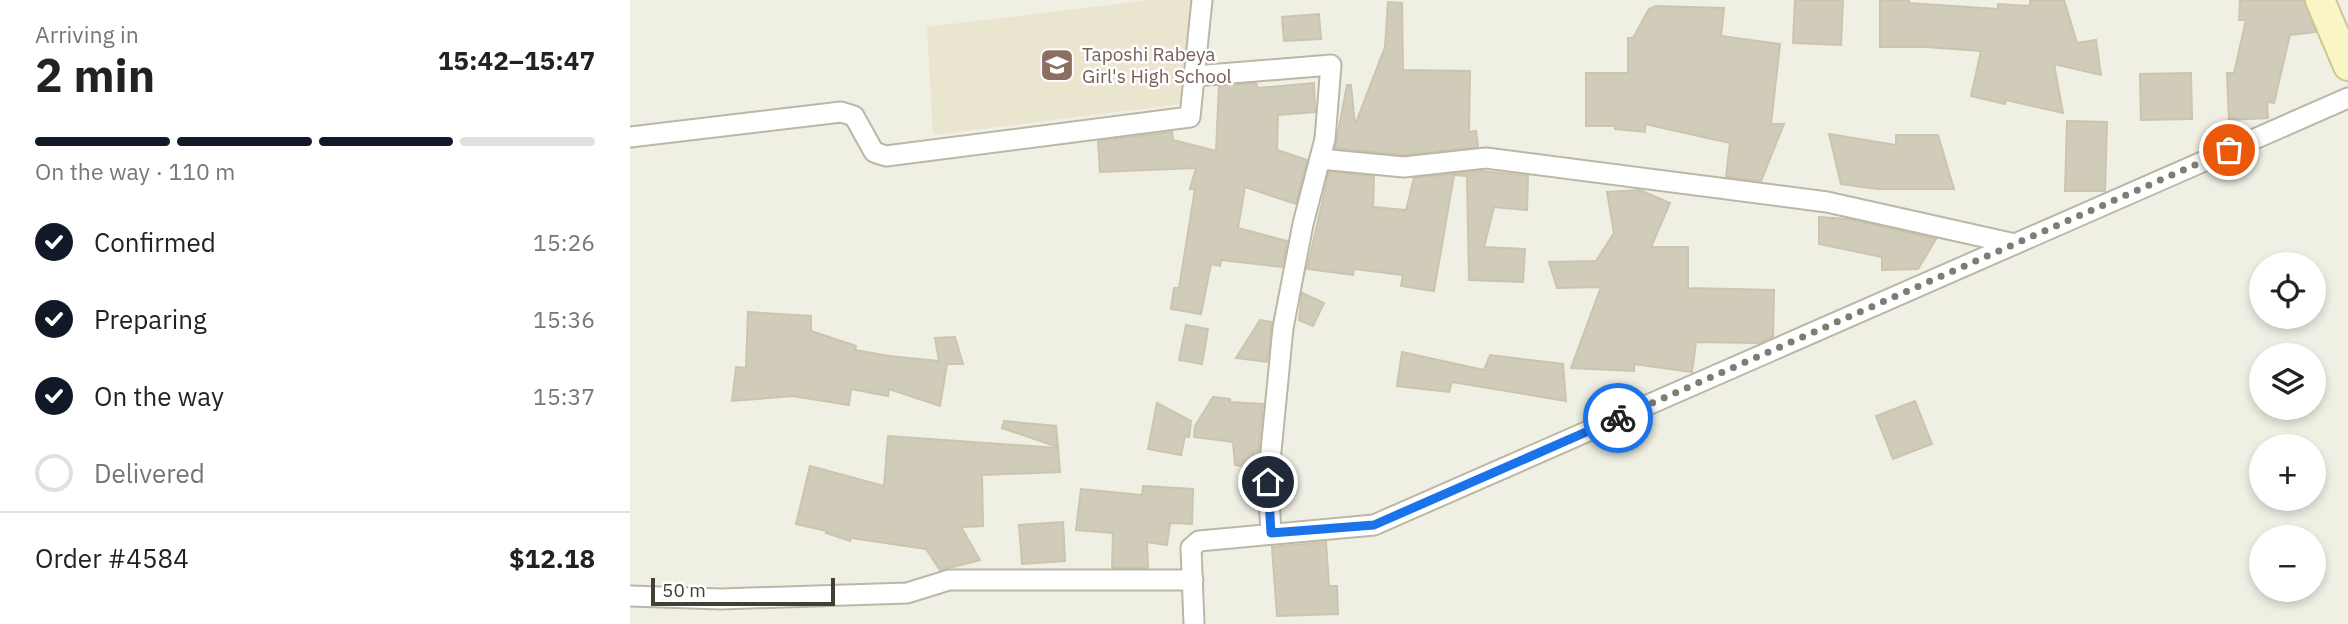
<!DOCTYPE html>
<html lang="en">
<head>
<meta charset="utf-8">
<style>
  :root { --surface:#fff; --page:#f2f2f2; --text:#222; --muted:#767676; --line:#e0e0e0; --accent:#111827 }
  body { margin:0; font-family:"IBM Plex Sans",sans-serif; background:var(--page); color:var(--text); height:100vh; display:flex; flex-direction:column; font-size:26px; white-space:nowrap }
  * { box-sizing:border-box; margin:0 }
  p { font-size:23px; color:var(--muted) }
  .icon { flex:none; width:38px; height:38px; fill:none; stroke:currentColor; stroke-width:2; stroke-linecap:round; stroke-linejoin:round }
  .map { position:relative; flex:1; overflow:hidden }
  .details { display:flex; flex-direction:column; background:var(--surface); width:630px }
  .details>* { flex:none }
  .tools { position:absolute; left:1619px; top:252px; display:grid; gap:14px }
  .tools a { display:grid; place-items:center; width:77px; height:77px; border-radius:50%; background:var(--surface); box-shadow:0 4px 10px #0003; font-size:35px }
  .scale { position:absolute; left:21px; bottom:18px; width:184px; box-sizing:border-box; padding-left:7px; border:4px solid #423f34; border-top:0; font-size:19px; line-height:24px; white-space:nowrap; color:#423f34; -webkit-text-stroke:5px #fff; paint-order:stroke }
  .pin { position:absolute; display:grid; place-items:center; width:60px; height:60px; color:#fff; margin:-30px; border:4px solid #fff; border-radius:50%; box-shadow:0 2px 7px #0007 }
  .courier { position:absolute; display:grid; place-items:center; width:70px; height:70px; margin:-35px; border:5px solid #1a73e8; border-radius:50%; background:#fff; color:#222; box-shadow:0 2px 9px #0007 }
  .overview em { font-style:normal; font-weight:700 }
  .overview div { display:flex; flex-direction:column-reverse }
  .overview { display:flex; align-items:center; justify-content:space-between; height:119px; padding:0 35px }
  h1 { font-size:46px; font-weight:700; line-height:52px }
  .bar { display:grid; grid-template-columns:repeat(4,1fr); gap:10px 7px; align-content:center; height:84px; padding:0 35px }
  .bar i { height:9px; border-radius:5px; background:var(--line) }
  .bar .current { background:var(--accent) }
  .bar p { grid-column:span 4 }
  .line { display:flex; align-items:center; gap:18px; padding:0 35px; border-top:2px solid var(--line) }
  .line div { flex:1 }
  ol { padding:0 35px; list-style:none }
  li { display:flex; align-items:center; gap:21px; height:77px }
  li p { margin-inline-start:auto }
  li .icon { padding:7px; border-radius:50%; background:var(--accent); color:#fff; stroke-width:4 }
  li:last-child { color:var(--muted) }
  li i { width:38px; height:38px; border:4px solid var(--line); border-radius:50% }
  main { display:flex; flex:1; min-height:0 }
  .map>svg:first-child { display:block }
</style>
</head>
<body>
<main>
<section class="details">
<div class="overview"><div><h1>2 min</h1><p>Arriving in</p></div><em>15:42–15:47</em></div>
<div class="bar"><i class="current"></i><i class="current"></i><i class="current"></i><i></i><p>On the way · 110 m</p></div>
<ol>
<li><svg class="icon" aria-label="check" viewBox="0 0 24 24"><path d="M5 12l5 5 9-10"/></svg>Confirmed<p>15:26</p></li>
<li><svg class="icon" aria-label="check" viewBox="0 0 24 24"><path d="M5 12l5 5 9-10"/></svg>Preparing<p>15:36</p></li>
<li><svg class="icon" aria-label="check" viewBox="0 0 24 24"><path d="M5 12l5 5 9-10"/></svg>On the way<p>15:37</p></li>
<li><i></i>Delivered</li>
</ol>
<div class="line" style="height:91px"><div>Order #4584</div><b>$12.18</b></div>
</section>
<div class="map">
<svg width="1718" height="624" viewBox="0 0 1718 624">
  <rect width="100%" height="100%" fill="#f0efe4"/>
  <!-- education -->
  <path fill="#e9e5cf" d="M521,0H562L551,104L303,135L297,27Z"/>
  <!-- building -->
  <g fill="#d1ccba" stroke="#cbc4ae" stroke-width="2">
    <path d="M1165,0H1213L1211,45L1163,43Z"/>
    <path d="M1250,0H1279V3L1368,9V4L1400,6V0H1434L1447,43L1466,40L1471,75L1424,64L1433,113L1376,100L1375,104L1341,96L1351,51L1296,47H1250Z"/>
    <path d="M1610,0H1674L1686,32L1660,35L1644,103L1637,102L1638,118L1599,120L1597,73H1604L1616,20H1609Z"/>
    <path d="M758,2L772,3L773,70L840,71L839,132L846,131L848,147L774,155L705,148L717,85H721L725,125L755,47Z"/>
    <path d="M1026,6L1094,8L1091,36L1150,44L1141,124H1154L1131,181L1096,177L1100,143L1015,124V132L985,129V126H956V73H998V38H1003L1019,9Z"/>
    <path d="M689,14L691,39L654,41L652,17Z"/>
    <path d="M1561,73L1562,119L1511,120L1510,74Z"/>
    <path d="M626,83L628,88L684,83L685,112L648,115L647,150L677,160L666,204L615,187L608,228L657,241L652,267L591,260L590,266L581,264L571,314L541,309L544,288H549L565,189H560L566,168L470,172L468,141L542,132L543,140L586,151L589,86Z"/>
    <path d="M1437,121L1477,122L1475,191H1435Z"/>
    <path d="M1199,134L1266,145V135H1308L1324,189H1247L1211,184Z"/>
    <path d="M852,171L898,176L897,210L864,207L854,247L895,249L893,282L839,280L837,176L824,175L804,291L771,286L773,275L724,269L723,275L677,269L699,172L744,176L743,207L776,210L784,178Z"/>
    <path d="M1010,190L1040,203L1021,247H1058V288L1144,290L1143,337L1128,343L1066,342L1062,372L1004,364V371L941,368L971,287L927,288L919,262L966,261L984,233L977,192Z"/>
    <path d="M1189,217L1218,219L1306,239L1288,269L1252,270V257L1189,244Z"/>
    <path d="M672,293L694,303L683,326L669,320Z"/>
    <path d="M118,312L181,316V331L226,346L225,350L259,356L309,361L305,338L325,337L333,364H317L310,406L259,389L258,396L221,389L219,405L163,396L102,401L106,367L116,368Z"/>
    <path d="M630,320L642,322L637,362L606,358Z"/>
    <path d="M556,325L578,329L572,364L549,360Z"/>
    <path d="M772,352L854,370L860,355L933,364L936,401L822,382L819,392L767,386Z"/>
    <path d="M583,397L600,399V402L633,404L627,469L605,465L603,442L564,437L565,426Z"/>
    <path d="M1285,401L1302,444L1263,459L1246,416Z"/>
    <path d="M527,403L561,421L559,437L555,436L551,455L518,449Z"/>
    <path d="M374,421L426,426L428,447L372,428Z"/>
    <path d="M258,436L428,448L430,472L352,475L353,526L331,527L350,560L310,570L296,549L221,538L220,541L196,533L197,531L166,524L180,466L254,486Z"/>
    <path d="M513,486L563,489L562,524L540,523L537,545L517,542L518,568H482L483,533L446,530L451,489L512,495Z"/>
    <path d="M433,522L435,561L392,564L389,525Z"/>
    <path d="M696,542L699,586H707L708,614L647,616L642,547Z"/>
  </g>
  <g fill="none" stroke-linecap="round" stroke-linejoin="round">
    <!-- street casing -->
    <g stroke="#bbb7a7" stroke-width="23">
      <g id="street">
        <path d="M565,76L701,65L695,139L673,224L653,328L638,482L641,533"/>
        <path d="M0,137L211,112L224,116L244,152L256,156L560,117L572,0"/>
        <path d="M690,159L774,167L856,158L1197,202L1385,244"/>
        <path d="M0,596L91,599L277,593L319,580H563"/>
        <path d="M564,624L561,548L569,541L744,525L1718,98"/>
      </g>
    </g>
    <!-- secondary casing -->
    <g stroke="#cdc796" stroke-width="32">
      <path id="secondary" d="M1690,0L1718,66"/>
    </g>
    <!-- street -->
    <use href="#street" stroke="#fff" stroke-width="19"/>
    <!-- secondary -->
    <use href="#secondary" stroke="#faf5c4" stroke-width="28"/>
  </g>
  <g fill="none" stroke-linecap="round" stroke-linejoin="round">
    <!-- done -->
    <path stroke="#7f7d72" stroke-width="7" stroke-dasharray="0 12.6" d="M988,418L1599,150"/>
    <!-- route -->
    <path stroke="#1a73e8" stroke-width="9" d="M638,482L641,533L744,525L988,418"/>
  </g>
  <!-- icons -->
  <defs>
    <g id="school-square" transform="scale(1.75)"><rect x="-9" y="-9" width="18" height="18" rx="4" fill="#8d6e63" stroke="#fff"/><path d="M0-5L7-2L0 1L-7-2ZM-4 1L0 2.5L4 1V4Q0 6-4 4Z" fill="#fff"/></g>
  </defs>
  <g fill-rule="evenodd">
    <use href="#school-square" x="427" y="65"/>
  </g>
  <g text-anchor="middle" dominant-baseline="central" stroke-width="5" stroke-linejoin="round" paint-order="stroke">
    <!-- education labels -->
    <g font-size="19" fill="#785e54" stroke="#fff" text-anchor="start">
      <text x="452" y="54">Taposhi Rabeya<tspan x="452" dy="22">Girl's High School</tspan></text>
    </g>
  </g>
</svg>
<div class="tools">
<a><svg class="icon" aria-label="locate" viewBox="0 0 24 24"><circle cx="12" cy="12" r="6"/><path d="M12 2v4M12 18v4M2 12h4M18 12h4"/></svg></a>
<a><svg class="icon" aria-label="layers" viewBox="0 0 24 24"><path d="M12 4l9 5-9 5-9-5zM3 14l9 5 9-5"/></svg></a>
<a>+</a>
<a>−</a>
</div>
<div class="scale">50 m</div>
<div class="pin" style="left:1599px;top:150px;background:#ea580c"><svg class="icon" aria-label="bag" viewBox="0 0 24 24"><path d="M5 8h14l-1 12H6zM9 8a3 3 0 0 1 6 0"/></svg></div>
<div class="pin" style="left:638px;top:482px;background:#1f2937"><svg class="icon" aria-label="home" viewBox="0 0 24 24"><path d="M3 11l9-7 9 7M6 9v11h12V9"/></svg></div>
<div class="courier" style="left:988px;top:418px"><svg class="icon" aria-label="bike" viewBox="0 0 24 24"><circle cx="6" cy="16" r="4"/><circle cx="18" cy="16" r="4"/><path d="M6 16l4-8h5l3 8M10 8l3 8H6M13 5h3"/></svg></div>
</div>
</main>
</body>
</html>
